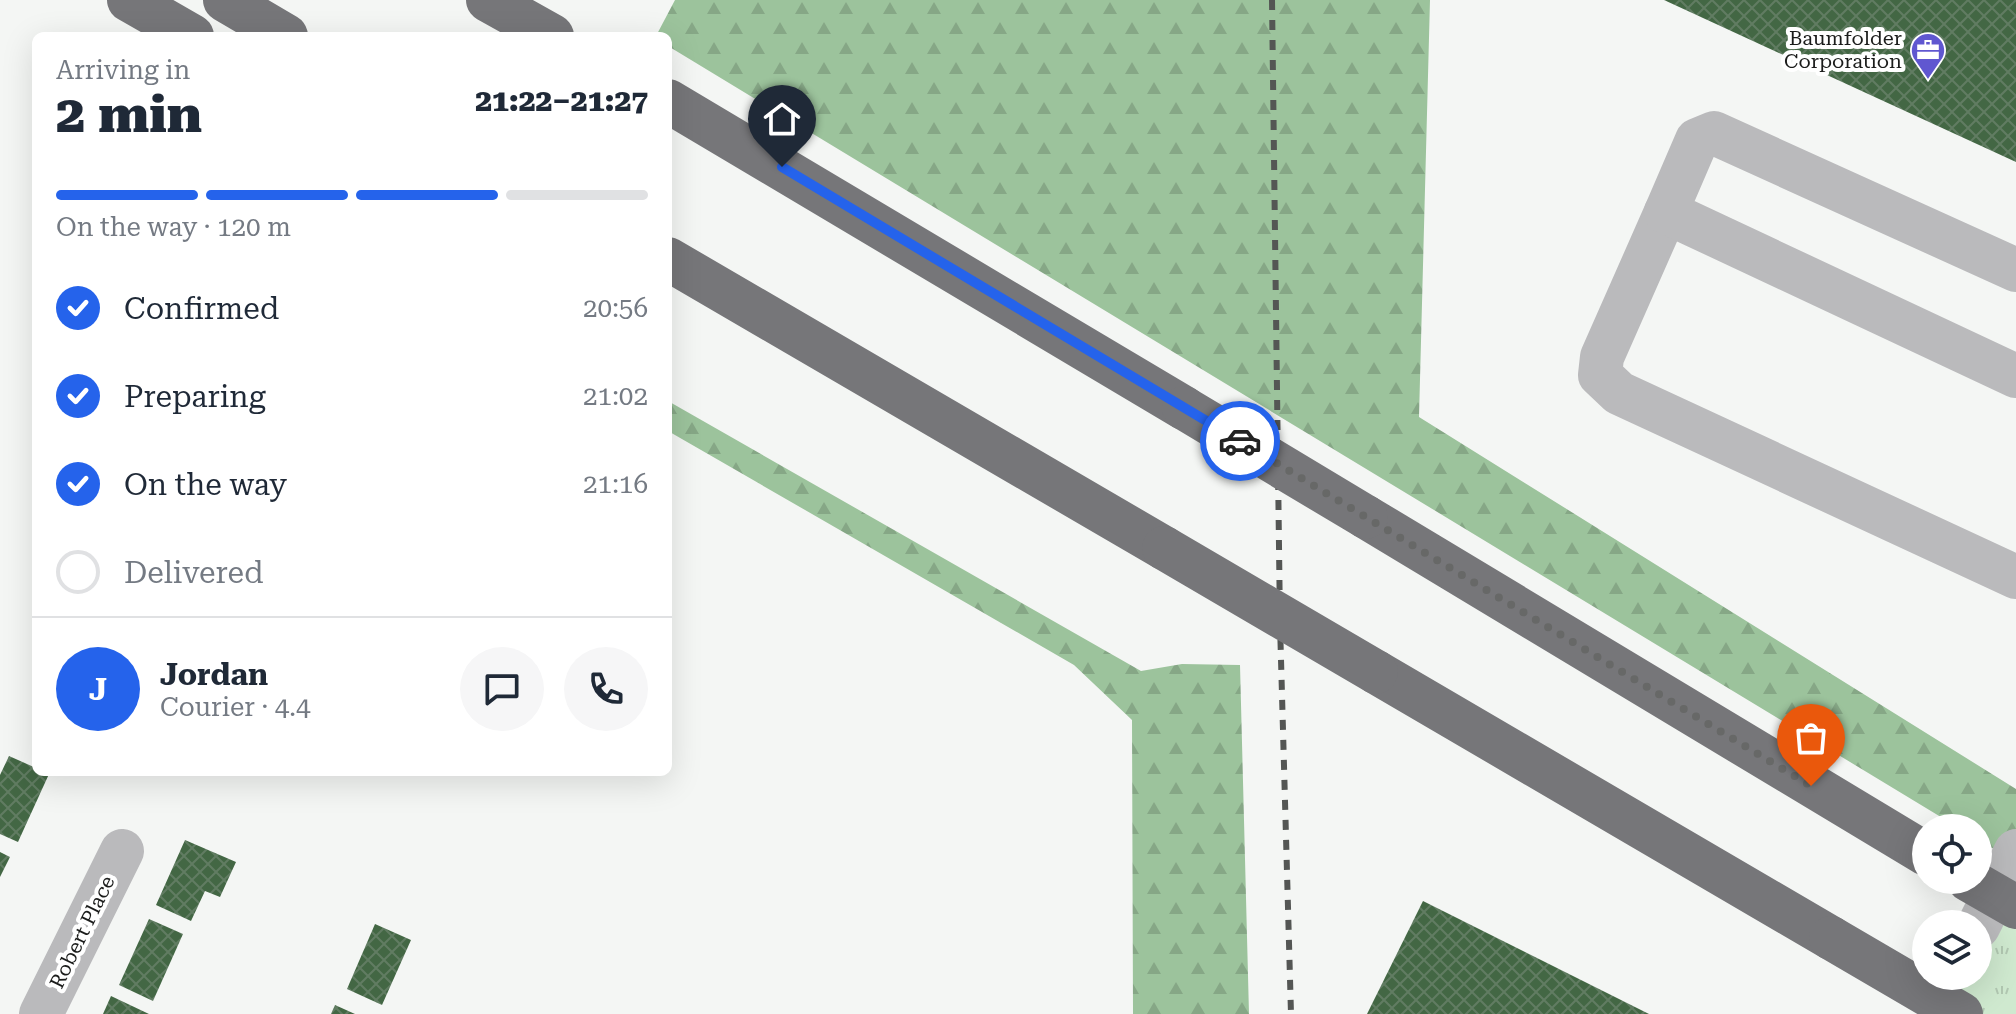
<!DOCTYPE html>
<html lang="en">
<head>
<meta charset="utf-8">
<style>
  :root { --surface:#fff; --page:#f6f6f7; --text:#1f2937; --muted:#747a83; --line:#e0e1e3; --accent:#2563eb }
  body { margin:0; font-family:"Roboto Serif",serif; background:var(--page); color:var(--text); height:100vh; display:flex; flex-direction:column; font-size:30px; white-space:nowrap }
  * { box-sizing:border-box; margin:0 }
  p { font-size:26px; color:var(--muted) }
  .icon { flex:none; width:44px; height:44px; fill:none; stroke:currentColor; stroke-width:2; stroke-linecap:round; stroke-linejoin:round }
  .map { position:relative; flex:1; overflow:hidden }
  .side { position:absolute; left:32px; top:32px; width:640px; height:744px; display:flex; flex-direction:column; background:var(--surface); border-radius:12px; box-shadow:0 8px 32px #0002 }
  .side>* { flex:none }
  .controls { position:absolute; left:1912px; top:814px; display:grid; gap:16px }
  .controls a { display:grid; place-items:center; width:80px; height:80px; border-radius:50%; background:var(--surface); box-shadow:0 8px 32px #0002; font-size:40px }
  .pin { position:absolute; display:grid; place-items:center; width:68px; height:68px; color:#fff; margin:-82px -34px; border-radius:50% 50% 50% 0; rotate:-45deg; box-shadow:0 0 8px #0007 }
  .pin .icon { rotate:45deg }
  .courier { position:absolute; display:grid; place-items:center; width:80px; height:80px; margin:-40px; border:6px solid #2563eb; border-radius:50%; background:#fff; color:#222; box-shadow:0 2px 10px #0007 }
  .head em { font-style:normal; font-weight:800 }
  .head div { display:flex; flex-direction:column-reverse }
  .head { display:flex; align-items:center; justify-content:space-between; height:136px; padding:0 24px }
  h1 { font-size:52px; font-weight:800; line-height:60px }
  .bar { display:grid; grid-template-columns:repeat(4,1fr); gap:12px 8px; align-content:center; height:96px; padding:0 24px }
  .bar i { height:10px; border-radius:6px; background:var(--line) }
  .bar .selected { background:var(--accent) }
  .bar p { grid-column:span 4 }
  .line { display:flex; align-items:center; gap:20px; padding:0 24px; border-top:2px solid var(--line) }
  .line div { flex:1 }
  .round { display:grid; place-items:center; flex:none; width:84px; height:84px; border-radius:42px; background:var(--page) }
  ol { padding:0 24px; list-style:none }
  li { display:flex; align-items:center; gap:24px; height:88px }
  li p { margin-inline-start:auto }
  li .icon { padding:8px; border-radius:50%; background:var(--accent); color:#fff; stroke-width:4 }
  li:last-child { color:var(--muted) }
  li i { width:44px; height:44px; border:4px solid var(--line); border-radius:50% }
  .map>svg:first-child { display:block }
</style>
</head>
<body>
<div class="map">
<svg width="2016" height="1014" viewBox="0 0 2016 1014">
  <defs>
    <pattern id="grass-tufts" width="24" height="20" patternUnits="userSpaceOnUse" patternTransform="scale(2)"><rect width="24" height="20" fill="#cfe9cf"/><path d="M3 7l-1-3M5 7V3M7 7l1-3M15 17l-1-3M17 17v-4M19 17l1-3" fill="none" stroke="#b1c7b1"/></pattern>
    <pattern id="forest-firs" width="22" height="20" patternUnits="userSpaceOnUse" patternTransform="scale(2)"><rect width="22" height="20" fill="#9cc39c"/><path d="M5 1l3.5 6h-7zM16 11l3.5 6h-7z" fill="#86a786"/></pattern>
    <pattern id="building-cross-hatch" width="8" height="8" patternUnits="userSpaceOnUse" patternTransform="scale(2)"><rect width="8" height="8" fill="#436744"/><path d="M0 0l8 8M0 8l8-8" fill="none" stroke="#617c62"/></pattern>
  </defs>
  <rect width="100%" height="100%" fill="#f4f6f4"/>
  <!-- grass -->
  <path fill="url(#grass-tufts)" d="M2016,851V1014H1935L1954,976H1978V927Z"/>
  <!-- forest -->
  <g fill="url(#forest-firs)">
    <path d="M675,0H1430L1419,417L2016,789V851L2011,860L1978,839V828H1959L668,46V36H656Z"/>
    <path d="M668,401L1141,671L1182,664L1240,665L1249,1014H1133L1132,720L1074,665L668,431Z"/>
  </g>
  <!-- building -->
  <g fill="url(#building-cross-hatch)">
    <path d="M1664,0H2016V162Z"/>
    <path d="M9,756L36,768V772L49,774L18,842L0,834V775Z"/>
    <path d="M185,840L236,862L220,897L205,891L191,921L156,905Z"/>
    <path d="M0,852L10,857L0,877Z"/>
    <path d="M1423,901L1649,1014H1367Z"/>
    <path d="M149,919L183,934L153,1001L119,985Z"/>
    <path d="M375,924L411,940L382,1005L347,989Z"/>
    <path d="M111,996L149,1014H103Z"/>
    <path d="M335,1005L355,1014H331Z"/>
  </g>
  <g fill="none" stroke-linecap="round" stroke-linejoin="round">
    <!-- minor -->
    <g stroke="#bababc" stroke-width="44">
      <path d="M1666,212L1602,357L1600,375L1619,393L2016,577"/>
      <path d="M2016,270L1714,133L1697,140L1666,212L2016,376"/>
      <path d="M1978,927L2016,851"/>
      <path d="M41,1014L122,851"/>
    </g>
    <!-- highway -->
    <g stroke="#767679" stroke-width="44">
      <path d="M129,0L192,36"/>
      <path d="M225,0L286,36"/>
      <path d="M488,0L552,36"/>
      <path d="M668,101L1184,408"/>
      <path d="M668,259L1164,548"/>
      <path d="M1366,517L1926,854"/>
      <path d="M1376,672L1831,938"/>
    </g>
    <!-- rail -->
    <path stroke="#545654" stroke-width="6" stroke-dasharray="10 10" stroke-linecap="butt" d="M1272,0L1280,624L1291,1014"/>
    <!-- highway-bridge -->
    <g stroke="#767679" stroke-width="44">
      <path d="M1184,408L1366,517"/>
      <path d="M1164,548L1376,672"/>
      <path d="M1969,880L2016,907"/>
      <path d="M1831,938L1961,1014"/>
    </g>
  </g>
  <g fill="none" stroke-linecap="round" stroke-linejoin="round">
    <!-- done -->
    <path stroke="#676867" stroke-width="8" stroke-dasharray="0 14.4" d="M1240,441L1811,786"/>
    <!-- route -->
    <path stroke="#2563eb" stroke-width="10" d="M782,167L1240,441"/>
  </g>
  <!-- icons -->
  <defs>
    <g id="office-pin" transform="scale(1.8)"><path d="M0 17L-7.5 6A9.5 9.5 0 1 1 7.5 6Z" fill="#6057d0" stroke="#fff"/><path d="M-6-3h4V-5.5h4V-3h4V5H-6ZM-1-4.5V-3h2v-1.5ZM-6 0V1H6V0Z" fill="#fff"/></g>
  </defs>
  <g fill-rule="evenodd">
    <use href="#office-pin" x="1928" y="50"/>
  </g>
  <g text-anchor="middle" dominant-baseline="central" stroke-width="8" stroke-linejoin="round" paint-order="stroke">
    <!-- poi labels -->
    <g font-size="20" fill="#1b1c1b" stroke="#fff" text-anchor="end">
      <text x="1902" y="38">Baumfolder<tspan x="1902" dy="23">Corporation</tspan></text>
    </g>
    <!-- street labels -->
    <g font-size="20" fill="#1b1c1b" stroke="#fff">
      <text transform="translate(82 932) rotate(-64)">Robert Place</text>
    </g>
  </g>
</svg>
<div class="controls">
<a><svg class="icon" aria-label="locate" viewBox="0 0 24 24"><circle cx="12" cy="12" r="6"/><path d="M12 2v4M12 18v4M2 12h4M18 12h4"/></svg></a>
<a><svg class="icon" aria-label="layers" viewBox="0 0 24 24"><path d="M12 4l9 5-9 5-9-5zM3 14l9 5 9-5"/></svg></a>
</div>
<div class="pin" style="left:1811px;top:786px;background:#ea580c"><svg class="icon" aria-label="bag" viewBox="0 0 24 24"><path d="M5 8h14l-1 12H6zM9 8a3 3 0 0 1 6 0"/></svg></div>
<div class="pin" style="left:782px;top:167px;background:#1f2937"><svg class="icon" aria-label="home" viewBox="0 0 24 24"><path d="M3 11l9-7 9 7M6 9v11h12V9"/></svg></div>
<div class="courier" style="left:1240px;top:441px"><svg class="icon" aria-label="car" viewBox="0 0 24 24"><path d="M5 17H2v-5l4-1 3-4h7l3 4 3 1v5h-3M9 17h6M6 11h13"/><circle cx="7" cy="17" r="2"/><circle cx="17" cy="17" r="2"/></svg></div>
<section class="side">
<div class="head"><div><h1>2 min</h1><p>Arriving in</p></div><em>21:22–21:27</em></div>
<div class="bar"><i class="selected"></i><i class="selected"></i><i class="selected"></i><i></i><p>On the way · 120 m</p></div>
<ol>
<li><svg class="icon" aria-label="check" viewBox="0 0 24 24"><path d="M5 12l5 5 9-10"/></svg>Confirmed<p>20:56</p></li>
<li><svg class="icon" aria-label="check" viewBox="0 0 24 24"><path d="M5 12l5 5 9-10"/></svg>Preparing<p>21:02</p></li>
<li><svg class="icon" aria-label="check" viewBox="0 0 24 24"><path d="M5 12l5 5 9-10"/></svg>On the way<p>21:16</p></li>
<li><i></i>Delivered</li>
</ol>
<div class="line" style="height:144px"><b class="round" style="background:var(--accent);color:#fff">J</b><div><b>Jordan</b><p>Courier · 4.4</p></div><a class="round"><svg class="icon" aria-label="chat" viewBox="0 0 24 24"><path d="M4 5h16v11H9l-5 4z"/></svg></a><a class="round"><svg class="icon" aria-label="phone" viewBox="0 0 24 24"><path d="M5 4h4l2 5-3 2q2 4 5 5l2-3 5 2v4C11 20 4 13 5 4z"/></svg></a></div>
</section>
</div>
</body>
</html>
